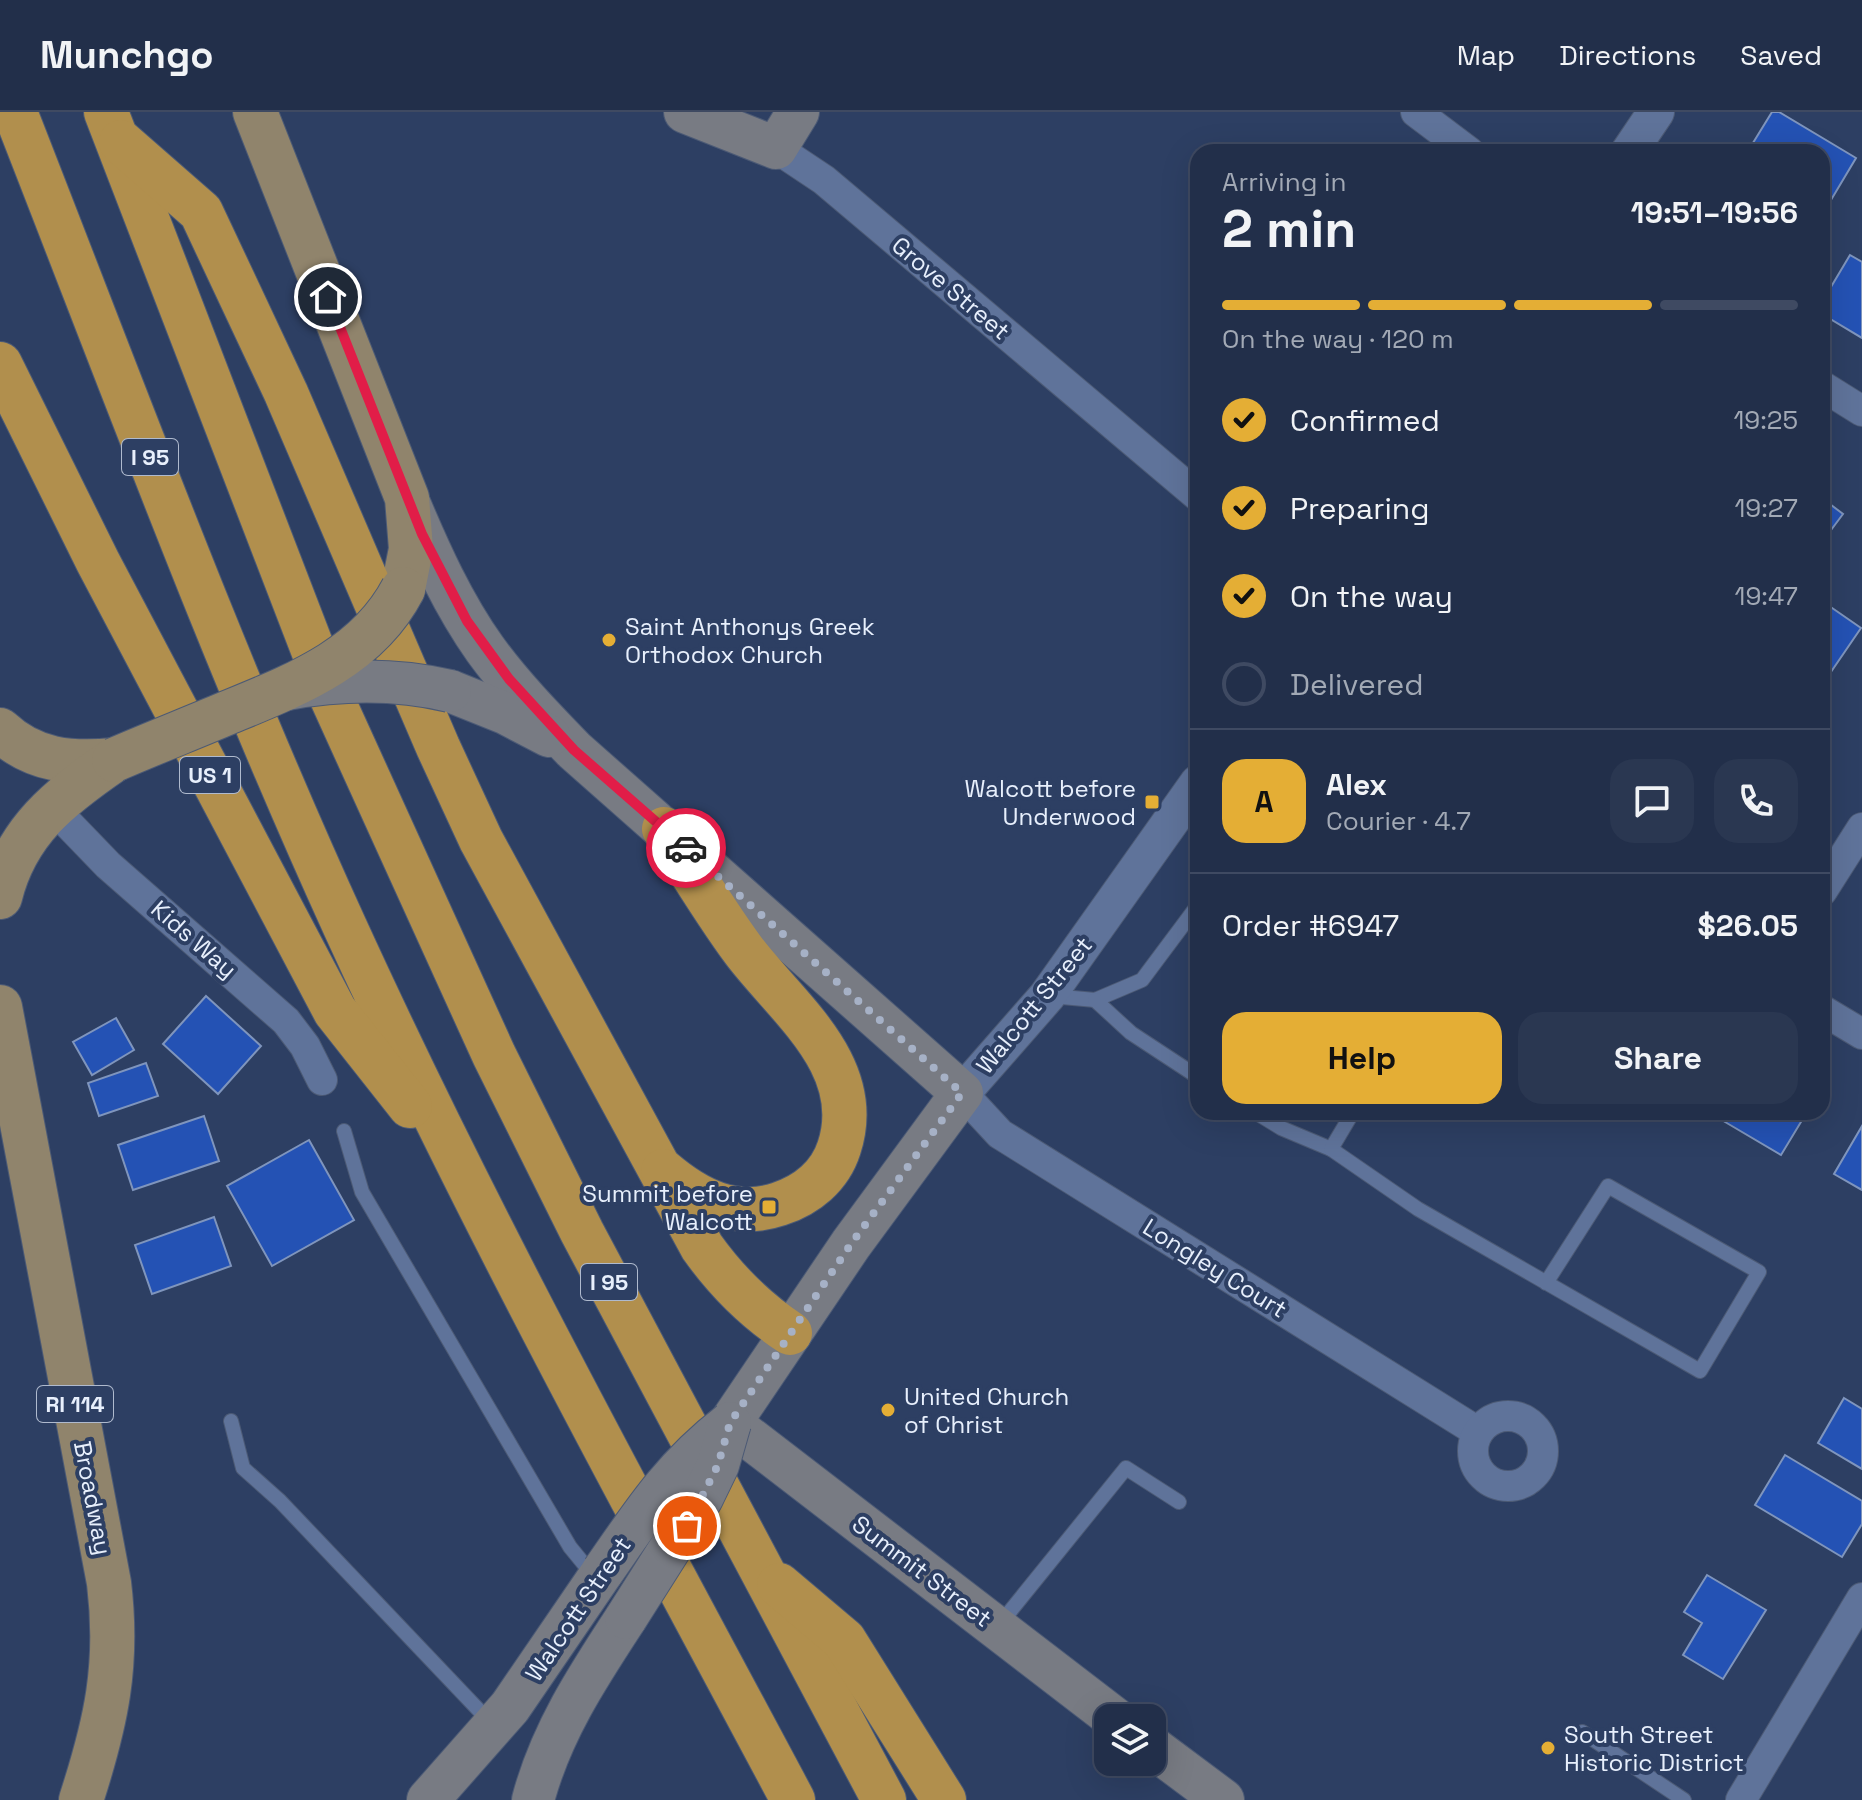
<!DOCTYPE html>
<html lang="en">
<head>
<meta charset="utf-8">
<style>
  :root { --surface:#222f4a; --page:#2a3751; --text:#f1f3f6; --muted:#a2a9b5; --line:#3f4a62; --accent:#e4ae35 }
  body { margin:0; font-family:"Space Grotesk",sans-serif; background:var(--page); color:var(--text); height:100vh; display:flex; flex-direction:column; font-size:30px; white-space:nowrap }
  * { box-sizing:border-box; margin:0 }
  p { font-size:26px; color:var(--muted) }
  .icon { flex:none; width:44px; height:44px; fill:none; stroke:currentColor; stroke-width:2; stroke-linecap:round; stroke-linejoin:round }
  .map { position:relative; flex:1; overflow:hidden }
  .panel { position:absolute; left:1190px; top:32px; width:640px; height:976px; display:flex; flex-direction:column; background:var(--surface); border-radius:24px; box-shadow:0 8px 32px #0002,0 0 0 2px var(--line) }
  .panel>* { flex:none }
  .buttons { position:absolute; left:1094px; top:1592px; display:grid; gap:16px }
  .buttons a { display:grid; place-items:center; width:72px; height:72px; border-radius:16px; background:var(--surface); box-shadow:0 8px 32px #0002,0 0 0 2px var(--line); font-size:40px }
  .pin { position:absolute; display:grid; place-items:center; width:68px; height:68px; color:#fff; margin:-34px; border:4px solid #fff; border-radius:50%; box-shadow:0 2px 8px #0007 }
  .courier { position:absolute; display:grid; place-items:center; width:80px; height:80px; margin:-40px; border:6px solid #e11d48; border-radius:50%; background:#fff; color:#222; box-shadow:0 2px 10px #0007 }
  .head em { font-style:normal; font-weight:700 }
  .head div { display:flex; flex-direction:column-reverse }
  .head { display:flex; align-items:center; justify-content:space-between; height:136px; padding:0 32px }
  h1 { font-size:52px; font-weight:700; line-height:60px }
  .bar { display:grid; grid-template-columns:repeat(4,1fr); gap:12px 8px; align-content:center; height:96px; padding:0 32px }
  .bar i { height:10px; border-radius:6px; background:var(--line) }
  .bar .active { background:var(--accent) }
  .bar p { grid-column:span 4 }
  .line { display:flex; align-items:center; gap:20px; padding:0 32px; border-top:2px solid var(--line) }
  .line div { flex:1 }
  .round { display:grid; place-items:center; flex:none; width:84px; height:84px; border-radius:24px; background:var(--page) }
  ol { padding:0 32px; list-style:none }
  li { display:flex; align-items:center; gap:24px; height:88px }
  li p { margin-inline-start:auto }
  li .icon { padding:8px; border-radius:50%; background:var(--accent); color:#111; stroke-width:4 }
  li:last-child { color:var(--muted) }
  li i { width:44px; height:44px; border:4px solid var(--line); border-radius:50% }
  .cta { display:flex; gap:16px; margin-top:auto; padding:16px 32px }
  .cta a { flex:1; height:92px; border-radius:24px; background:var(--accent); color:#111; font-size:32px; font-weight:700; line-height:92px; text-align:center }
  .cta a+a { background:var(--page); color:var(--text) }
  header { display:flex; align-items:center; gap:48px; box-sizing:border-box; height:112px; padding:0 40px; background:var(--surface); border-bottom:2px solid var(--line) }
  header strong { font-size:38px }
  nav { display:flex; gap:44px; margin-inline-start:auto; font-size:28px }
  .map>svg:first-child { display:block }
</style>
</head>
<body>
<header>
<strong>Munchgo</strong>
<nav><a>Map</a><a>Directions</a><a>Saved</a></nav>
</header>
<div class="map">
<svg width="1862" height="1688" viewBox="0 0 1862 1688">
  <rect width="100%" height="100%" fill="#2d3f63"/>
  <!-- building -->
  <g fill="#2452b4" stroke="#7f95bd" stroke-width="2">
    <path d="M1772,0H1779L1856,46L1831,88L1822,83V40L1748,39Z"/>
    <path d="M1850,143L1862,150V226L1822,202V190Z"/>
    <path d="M1822,386L1843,402L1822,430Z"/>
    <path d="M1822,489L1861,516L1822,573Z"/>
    <path d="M206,884L261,934L218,982L163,932Z"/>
    <path d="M116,906L134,938L92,963L73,930Z"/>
    <path d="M146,951L158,984L99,1004L88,971Z"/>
    <path d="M1724,1000H1807L1781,1043L1720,1007Z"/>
    <path d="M204,1004L219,1049L133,1078L118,1033Z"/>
    <path d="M1862,1014V1078L1834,1062Z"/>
    <path d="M309,1028L354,1108L272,1154L227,1074Z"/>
    <path d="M214,1105L231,1154L152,1182L135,1133Z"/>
    <path d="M1844,1286L1862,1297V1357L1818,1331Z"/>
    <path d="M1785,1343L1862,1389V1412L1842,1445L1755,1393Z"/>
    <path d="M1707,1463L1766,1498L1723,1567L1683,1543L1702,1511L1684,1500Z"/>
  </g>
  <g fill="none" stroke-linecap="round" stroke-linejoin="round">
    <!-- service casing -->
    <g stroke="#4c5a75" stroke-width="16">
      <g id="service">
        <path d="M1051,884L1095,888L1142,868L1198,793"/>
        <path d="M1095,888L1131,921L1198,965"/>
        <path d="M1255,1000L1281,1016L1331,1037"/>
        <path d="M1353,1000L1331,1037L1418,1097L1700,1259L1759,1160L1608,1074L1546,1171"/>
        <path d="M344,1019L362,1080L570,1435L588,1457L596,1461"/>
        <path d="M231,1309L243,1356L280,1389L492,1612"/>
        <path d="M999,1513L1126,1356L1179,1390"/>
        <path d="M1582,1620L1684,1688"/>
      </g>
    </g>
    <!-- minor casing -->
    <g stroke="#4c5a75" stroke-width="32">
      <g id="minor">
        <path d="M1416,0L1469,40"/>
        <path d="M776,36L824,68L1198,384"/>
        <path d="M1822,274L1862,299"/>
        <path d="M53,696L108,753L286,909L305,934L322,968"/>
        <path d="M1822,779L1862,716"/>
        <path d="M1822,898L1862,922"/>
        <path d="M962,981L1000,1022L1478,1320"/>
        <circle cx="1508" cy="1339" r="35"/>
        <path d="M1741,1688L1862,1486"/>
      </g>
    </g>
    <!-- tertiary casing -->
    <g stroke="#4c5a75" stroke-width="38">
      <g id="tertiary">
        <path d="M1629,40L1656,0"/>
        <path d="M962,981L1047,884L1198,671"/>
      </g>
    </g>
    <!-- secondary casing -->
    <g stroke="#4c5a75" stroke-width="44">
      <g id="secondary">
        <path d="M685,0L776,36L798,0"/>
        <path d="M409,391C430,441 453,492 485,537C511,573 543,606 574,638L962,981L851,1132L730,1311L1114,1606"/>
        <path d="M450,579L505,601L549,624"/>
        <path d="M1152,1635L1223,1688"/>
        <path d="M428,1688L510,1595L603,1459"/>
        <path d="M533,1688C551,1620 588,1564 626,1506"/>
      </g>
    </g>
    <!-- primary casing -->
    <g stroke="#4c5a75" stroke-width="46">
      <g id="primary">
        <path d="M255,0L407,386L411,437L403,477"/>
        <path d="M0,618C33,649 71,652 114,648"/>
        <path d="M0,785C16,719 60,685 114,648"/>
        <path d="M0,895L109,1471C119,1553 106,1611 81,1688"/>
      </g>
    </g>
    <!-- motorway casing -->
    <g stroke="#4c5a75" stroke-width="46">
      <g id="motorway">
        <path d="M15,0C122,273 223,548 345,815C481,1113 639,1399 793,1688"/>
        <path d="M106,0L330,582L494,943L582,1120L884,1688"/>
        <path d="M121,30L201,100L286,281L438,635L481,728L702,1135C727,1170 754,1197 790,1221"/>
        <path d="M0,252L98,450L335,899L410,994"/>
        <path d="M663,1059C697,1088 735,1107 779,1092C807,1083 830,1064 839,1036C866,954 788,897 744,839C715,800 690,758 664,717"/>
        <path d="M779,1473L844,1528L944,1688"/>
      </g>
    </g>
    <!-- service -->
    <use href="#service" stroke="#5f739a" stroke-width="14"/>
    <!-- minor -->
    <use href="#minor" stroke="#5f739a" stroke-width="30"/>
    <!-- tertiary -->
    <use href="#tertiary" stroke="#5f739a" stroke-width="36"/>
    <!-- secondary -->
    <use href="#secondary" stroke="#787b83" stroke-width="42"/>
    <!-- primary -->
    <use href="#primary" stroke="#90846c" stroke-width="44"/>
    <!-- motorway -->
    <use href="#motorway" stroke="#b18f4d" stroke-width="44"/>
    <!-- secondary-bridge casing -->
    <g stroke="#4c5a75" stroke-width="44" stroke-linecap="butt">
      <g id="secondary-bridge">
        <path d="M287,577C342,567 395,566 450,579"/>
        <path d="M603,1459C644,1400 672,1356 730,1311"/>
        <path d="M626,1506L702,1386L718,1353L730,1311"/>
      </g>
    </g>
    <!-- primary-bridge casing -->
    <g stroke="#4c5a75" stroke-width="46" stroke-linecap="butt">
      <path id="primary-bridge" d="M114,648C151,632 189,617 227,601C295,573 367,546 403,477"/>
    </g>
    <!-- secondary-bridge -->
    <use href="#secondary-bridge" stroke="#787b83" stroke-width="42"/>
    <!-- primary-bridge -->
    <use href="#primary-bridge" stroke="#90846c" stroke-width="44"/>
  </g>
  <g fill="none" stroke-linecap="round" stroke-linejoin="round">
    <!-- done -->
    <path stroke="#a6b1c6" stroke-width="8" stroke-dasharray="0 14.4" d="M686,736L962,981L851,1132L730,1311L718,1353L687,1414"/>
    <!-- route -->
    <path stroke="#e11d48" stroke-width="10" d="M328,185L422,422L467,509L509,567L574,638L686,736"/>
  </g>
  <!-- markers -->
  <g fill="#e4ae35" stroke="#2d3f63" stroke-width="3">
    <circle cx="609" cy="528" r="8"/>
    <rect x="1144" y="682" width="16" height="16" rx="4"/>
    <rect x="761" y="1087" width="16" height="16" rx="4"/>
    <circle cx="888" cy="1298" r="8"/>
    <circle cx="1548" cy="1636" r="8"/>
  </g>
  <g text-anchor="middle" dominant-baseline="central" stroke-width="8" stroke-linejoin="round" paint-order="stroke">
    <!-- shield labels -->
    <g fill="#2d3f63" stroke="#afbace" stroke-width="2">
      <rect x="122" y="327" width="56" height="36" rx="6"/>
      <rect x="180" y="645" width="60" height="36" rx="6"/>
      <rect x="581" y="1152" width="56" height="36" rx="6"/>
      <rect x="37" y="1274" width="76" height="36" rx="6"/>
    </g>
    <g font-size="22" font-weight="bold" fill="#e7effc">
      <text x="150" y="345">I 95</text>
      <text x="210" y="663">US 1</text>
      <text x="609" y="1170">I 95</text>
      <text x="75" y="1292">RI 114</text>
    </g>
    <!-- street labels -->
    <g font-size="24" fill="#e7effc" stroke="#2d3f63">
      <text transform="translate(951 176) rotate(40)">Grove Street</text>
      <text transform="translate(194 827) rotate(41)">Kids Way</text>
      <text transform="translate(1034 893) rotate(-51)">Walcott Street</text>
      <text transform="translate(1215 1156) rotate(32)">Longley Court</text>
      <text transform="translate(93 1386) rotate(79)">Broadway</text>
      <text transform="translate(922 1459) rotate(37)">Summit Street</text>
      <text transform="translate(578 1497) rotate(-56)">Walcott Street</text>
    </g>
    <!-- poi labels -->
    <g font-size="24" fill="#e7effc" stroke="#2d3f63" text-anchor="start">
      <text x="625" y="514">Saint Anthonys Greek<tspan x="625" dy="28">Orthodox Church</tspan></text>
      <text x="1136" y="676" text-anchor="end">Walcott before<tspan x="1136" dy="28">Underwood</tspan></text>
      <text x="753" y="1081" text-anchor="end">Summit before<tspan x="753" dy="28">Walcott</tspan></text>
      <text x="904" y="1284">United Church<tspan x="904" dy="28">of Christ</tspan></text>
      <text x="1564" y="1622">South Street<tspan x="1564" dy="28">Historic District</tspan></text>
    </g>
  </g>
</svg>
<div class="buttons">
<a><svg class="icon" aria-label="layers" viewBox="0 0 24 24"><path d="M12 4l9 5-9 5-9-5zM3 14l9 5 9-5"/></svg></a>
</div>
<div class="pin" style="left:687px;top:1414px;background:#ea580c"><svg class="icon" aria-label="bag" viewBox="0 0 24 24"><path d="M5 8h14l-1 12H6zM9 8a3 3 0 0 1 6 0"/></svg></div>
<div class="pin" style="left:328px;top:185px;background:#1f2937"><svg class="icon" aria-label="home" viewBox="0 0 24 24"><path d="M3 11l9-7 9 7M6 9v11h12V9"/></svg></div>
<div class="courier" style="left:686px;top:736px"><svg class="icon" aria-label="car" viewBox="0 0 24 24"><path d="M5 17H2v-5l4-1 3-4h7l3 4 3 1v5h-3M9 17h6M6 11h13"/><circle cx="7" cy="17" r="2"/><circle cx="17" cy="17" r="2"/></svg></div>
<section class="panel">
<div class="head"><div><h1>2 min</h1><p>Arriving in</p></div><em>19:51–19:56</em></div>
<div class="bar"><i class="active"></i><i class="active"></i><i class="active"></i><i></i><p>On the way · 120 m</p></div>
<ol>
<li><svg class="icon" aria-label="check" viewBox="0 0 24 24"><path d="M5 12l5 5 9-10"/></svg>Confirmed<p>19:25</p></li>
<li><svg class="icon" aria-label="check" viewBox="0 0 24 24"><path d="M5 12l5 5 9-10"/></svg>Preparing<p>19:27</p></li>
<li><svg class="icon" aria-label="check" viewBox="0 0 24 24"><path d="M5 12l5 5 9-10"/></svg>On the way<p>19:47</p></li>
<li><i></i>Delivered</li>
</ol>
<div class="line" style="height:144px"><b class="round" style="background:var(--accent);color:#111">A</b><div><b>Alex</b><p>Courier · 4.7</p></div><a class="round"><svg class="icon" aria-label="chat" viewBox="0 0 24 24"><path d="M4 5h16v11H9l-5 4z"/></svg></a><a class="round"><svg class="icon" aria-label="phone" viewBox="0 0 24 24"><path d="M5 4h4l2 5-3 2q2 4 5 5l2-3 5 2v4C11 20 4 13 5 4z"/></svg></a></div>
<div class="line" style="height:104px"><div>Order #6947</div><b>$26.05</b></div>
<div class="cta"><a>Help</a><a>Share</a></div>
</section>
</div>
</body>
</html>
